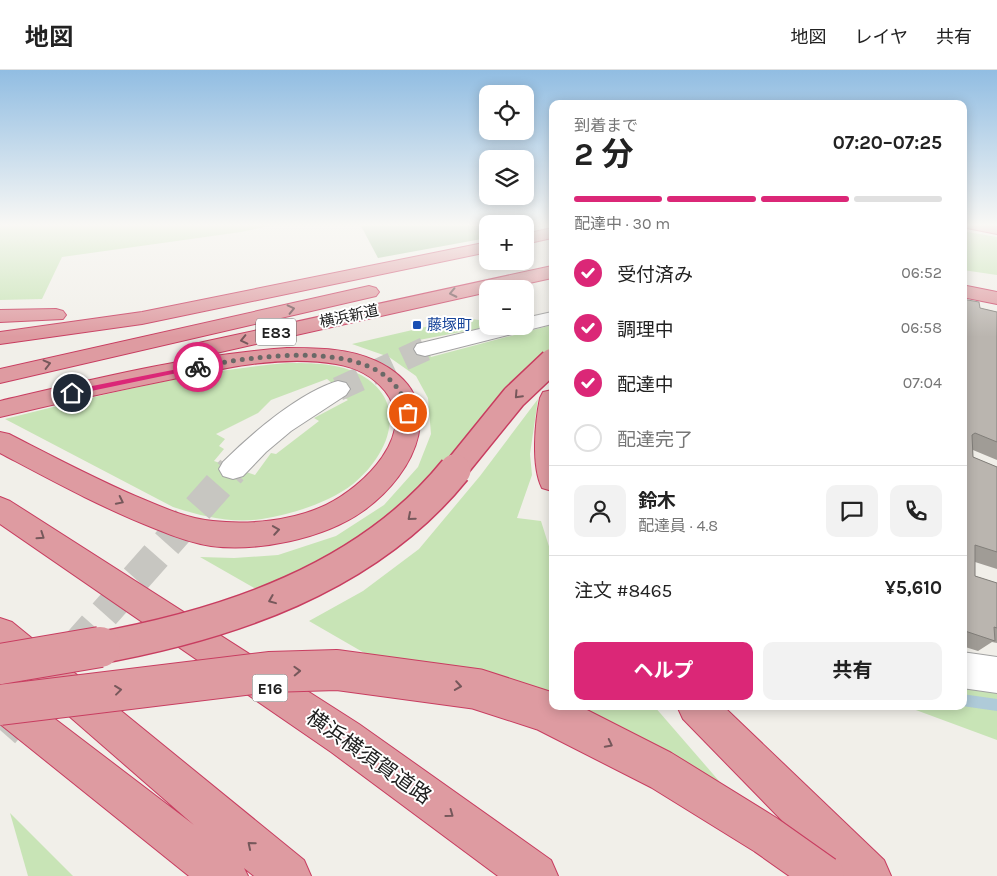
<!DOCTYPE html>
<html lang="ja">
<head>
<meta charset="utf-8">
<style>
  :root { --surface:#fff; --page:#f2f2f2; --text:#222; --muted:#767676; --line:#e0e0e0; --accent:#db2777 }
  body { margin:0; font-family:Karla,"Noto Sans JP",sans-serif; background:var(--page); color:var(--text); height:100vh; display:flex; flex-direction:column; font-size:19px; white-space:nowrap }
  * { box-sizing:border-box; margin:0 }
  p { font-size:16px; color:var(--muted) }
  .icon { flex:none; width:28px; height:28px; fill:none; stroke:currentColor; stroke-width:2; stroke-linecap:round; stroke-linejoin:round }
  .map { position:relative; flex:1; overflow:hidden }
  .details { position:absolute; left:549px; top:30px; width:418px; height:610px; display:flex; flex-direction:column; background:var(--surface); border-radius:10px; box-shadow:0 2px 12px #0003 }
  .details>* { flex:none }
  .buttons { position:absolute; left:479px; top:15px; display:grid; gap:10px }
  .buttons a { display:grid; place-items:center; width:55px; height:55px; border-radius:10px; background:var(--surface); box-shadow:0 2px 12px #0003; font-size:25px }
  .pin { position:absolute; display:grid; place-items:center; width:42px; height:42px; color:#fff; margin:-21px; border:2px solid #fff; border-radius:50%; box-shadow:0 1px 5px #0007 }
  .courier { position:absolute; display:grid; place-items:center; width:50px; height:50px; margin:-25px; border:4px solid #db2777; border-radius:50%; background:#fff; color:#222; box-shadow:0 1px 6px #0007 }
  .headline em { font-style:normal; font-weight:700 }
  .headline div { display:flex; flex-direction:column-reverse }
  .headline { display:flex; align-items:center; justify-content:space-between; height:85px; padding:0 25px }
  h1 { font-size:32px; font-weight:700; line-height:38px }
  .bar { display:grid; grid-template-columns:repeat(4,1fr); gap:8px 5px; align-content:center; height:60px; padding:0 25px }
  .bar i { height:6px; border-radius:4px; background:var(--line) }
  .bar .on { background:var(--accent) }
  .bar p { grid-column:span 4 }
  .line { display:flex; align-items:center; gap:12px; padding:0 25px; border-top:1px solid var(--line) }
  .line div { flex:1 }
  .round { display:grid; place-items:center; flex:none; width:52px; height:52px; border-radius:10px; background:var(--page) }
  ol { padding:0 25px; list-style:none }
  li { display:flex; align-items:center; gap:15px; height:55px }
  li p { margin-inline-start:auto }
  li .icon { padding:5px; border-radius:50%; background:var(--accent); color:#fff; stroke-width:4 }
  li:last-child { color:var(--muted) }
  li i { width:28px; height:28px; border:2px solid var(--line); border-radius:50% }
  .action { display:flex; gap:10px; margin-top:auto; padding:10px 25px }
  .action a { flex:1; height:58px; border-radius:10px; background:var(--accent); color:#fff; font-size:20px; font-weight:700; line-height:58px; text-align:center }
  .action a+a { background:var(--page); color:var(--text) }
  header { display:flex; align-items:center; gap:30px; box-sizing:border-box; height:70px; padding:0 25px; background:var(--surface); border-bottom:1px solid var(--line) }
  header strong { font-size:24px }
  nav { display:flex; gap:28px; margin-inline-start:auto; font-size:18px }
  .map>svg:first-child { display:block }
</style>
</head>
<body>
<header>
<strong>地図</strong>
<nav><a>地図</a><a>レイヤ</a><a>共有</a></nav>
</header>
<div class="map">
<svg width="997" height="806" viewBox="0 0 997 806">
  <rect width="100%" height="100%" fill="#f1efe9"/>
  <!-- grass -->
  <g fill="#c8e4b6" fill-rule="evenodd">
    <path d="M0,154H269V156L241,162L62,187L42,229L0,230Z"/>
    <path d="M962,161L997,167V205L963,200Z"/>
    <path d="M464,248L487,251L488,256H492L419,270L431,287L552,255V278L506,320L467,365L414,436L265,524L200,487L234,488L278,485L336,466L384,435L418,397L431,364L428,328L416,306L389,287L352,274Z"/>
    <path d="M287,293C312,293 340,293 361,305C411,333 388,386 353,414C328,433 293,444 262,449C232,454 201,446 173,437L5,349C98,326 192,301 287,293ZM327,309L344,323L341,325L348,330L314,348L319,351L276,384L271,383L255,405L214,391L224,379L219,376L225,369L216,364L258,343L271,330Z"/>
    <path d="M538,329L530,384L532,405L517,448L541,451L552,486V631L380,592L309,551L363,521L419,479L480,406Z"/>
    <path d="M962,610L997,616V632L963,627Z"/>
    <path d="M963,634L997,639V670L905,636H962Z"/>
    <path d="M566,636H654L719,711L713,722Z"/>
    <path d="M10,743L73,806H28Z"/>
  </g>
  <!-- forest -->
  <path fill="#abcba3" d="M360,154H487V168L378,188Z"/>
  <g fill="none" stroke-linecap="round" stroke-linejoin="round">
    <!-- stream -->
    <path fill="#afcbd9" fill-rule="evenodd" d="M962,624L997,629V641L962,636Z"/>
    <!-- minor-tunnel-far2 -->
    <g stroke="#c7c6c1" stroke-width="24" stroke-dasharray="24 12" stroke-linecap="butt">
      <path d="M338,319L425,279"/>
      <path d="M231,401L233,399"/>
    </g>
    <!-- minor-tunnel-far1 -->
    <path stroke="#c7c6c1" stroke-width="31" stroke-dasharray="31 16" stroke-linecap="butt" d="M73,579L232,400"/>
    <!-- minor-tunnel -->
    <g stroke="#c7c6c1" stroke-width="40" stroke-dasharray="40 20" stroke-linecap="butt">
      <path d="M66,586L74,577"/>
      <path d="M0,660L27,629"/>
    </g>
    <!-- minor casing -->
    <g stroke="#a2a2a2" stroke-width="2">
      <g id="minor">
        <path d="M552,242V254L425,286L417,284L414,279L417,274L492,256H525V248Z"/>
        <path d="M338,311L346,313L350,319L346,325L291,361L266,382L243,406L233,409L223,406L219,399L223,392C251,364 300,322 338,311Z"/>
        <path d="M962,582L997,587V623L962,618Z"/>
      </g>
    </g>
    <!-- highway casing -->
    <g stroke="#c83d60" stroke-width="2">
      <g id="highway">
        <path d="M965,154H997V164L967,158Z"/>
        <path d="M552,158V168L525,174V164Z"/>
        <path d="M488,172V182L142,254L0,274V262L142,242Z"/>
        <path d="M552,196V208L502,219H488V222L203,286L195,284L192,279L195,274L203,272Z"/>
        <path d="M962,215L997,222V234L962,227Z"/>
        <path d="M369,216L376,218L379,222L376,226L0,313V299Z"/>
        <path d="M56,239L63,241L66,245L63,249L0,252V240Z"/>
        <path d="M287,278C317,278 349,278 376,291C453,327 416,404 363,441C324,469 257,482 211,476C192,473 173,466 156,459C102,438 51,410 0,383V362L9,364C54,387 99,411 145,430C166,439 190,449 213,451C249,455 292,451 326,435C363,417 419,364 385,321C373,306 355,297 336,294C284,285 229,297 178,308C118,320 59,333 0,347V331C94,309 190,285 287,278Z"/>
        <path d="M552,320V421L542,418C531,396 535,352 540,328L543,322Z"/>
        <path d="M0,427L10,431L359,654L551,790L558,806H498L331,682L0,454Z"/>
        <path d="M0,548L12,552L304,790L311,806H254L244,798L248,806H189L0,654V611L13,617L194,755L0,586Z"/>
        <path d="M677,636H723L884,790L891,806H836L683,649Z"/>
      </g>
    </g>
    <!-- minor -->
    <use href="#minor" fill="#fff" fill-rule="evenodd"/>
    <!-- highway -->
    <use href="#highway" fill="#de9ba1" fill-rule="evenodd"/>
    <!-- highway-bridge-far2 casing -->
    <g stroke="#c83d60" stroke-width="27" stroke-linecap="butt">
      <path id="highway-bridge-far2" d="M454,401L514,327L552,291"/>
    </g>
    <!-- highway-bridge-far1 casing -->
    <g stroke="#c83d60" stroke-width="34" stroke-linecap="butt">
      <path id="highway-bridge-far1" d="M93,579C227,555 367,509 455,400"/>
    </g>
    <!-- highway-bridge casing -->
    <g stroke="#c83d60" stroke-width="42" stroke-linecap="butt">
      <g id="highway-bridge">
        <path d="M0,594L100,577"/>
        <path d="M0,635L269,602L337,600L477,619L545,641L661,700L766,765L824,806"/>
      </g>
    </g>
    <!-- highway-bridge-far2 -->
    <use href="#highway-bridge-far2" stroke="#de9ba1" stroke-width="24"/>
    <!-- highway-bridge-far1 -->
    <use href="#highway-bridge-far1" stroke="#de9ba1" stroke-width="31"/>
    <!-- highway-bridge -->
    <use href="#highway-bridge" stroke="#de9ba1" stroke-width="40"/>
  </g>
  <!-- wall -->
  <path fill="#a09c96" d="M962,229L980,238L997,242V390L973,380V387L997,397V499L975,492V506L997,513V573L992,572L978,581L962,576Z"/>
  <!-- building -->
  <path fill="#bab5af" stroke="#827f7a" d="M962,229L979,232L980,238L997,242V372L975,363L972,365L973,387L997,397V482L975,475V506L997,513V558L994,557L995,571L962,560Z"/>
  <!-- one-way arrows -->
  <defs><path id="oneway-chevron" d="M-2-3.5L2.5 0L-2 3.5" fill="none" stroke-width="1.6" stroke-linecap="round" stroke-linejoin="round" transform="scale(1.25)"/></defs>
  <g stroke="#76585b">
    <use href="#oneway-chevron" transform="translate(453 223) rotate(168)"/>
    <use href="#oneway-chevron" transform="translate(291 239) rotate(-13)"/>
    <use href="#oneway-chevron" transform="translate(244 270) rotate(167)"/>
    <use href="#oneway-chevron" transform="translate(47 294) rotate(-14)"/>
    <use href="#oneway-chevron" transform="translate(518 325) rotate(133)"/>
    <use href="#oneway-chevron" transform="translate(120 431) rotate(26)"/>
    <use href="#oneway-chevron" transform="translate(411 447) rotate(139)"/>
    <use href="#oneway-chevron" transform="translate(276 460) rotate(-9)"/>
    <use href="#oneway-chevron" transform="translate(41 466) rotate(34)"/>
    <use href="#oneway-chevron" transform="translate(272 530) rotate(158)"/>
    <use href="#oneway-chevron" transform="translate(297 601) rotate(-2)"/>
    <use href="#oneway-chevron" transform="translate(458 616) rotate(9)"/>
    <use href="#oneway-chevron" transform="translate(118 620) rotate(-7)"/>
    <use href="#oneway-chevron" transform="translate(609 674) rotate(27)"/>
    <use href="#oneway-chevron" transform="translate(450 744) rotate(36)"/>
    <use href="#oneway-chevron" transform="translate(251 775) rotate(-140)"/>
  </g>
  <!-- sky -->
  <linearGradient id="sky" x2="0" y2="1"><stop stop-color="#91bde2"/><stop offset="0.58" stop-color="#f9f8f5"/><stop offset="1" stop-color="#f9f8f5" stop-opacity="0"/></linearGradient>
  <rect width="997" height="267" fill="url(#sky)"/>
  <!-- route -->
  <path fill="#db2777" d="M198,295L202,297L201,298L72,325L69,323L72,320Z"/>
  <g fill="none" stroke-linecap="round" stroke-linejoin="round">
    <!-- done -->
    <path stroke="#6a6967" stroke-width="5" stroke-dasharray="0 9" d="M198,297C255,286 393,263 408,343"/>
  </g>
  <!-- markers -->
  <rect fill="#1a4fb4" stroke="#fff" stroke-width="2" x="412" y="250" width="10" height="10" rx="2.5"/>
  <g text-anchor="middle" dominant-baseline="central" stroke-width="4" stroke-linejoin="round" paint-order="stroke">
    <!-- far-street labels -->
    <g font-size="15" fill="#212121" stroke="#fff">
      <text transform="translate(349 246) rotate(-12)">横浜新道</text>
    </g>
    <!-- far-transit labels -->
    <g font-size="15" fill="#164399" stroke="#fff" text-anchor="start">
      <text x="427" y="255">藤塚町</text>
    </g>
    <!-- shield labels -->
    <g fill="#fff" stroke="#646464" stroke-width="1">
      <rect x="256" y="248.5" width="40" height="27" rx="4"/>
      <rect x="252.5" y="604.5" width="35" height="27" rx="4"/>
    </g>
    <g font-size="16" font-weight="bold" fill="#212121">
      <text x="276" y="262">E83</text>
      <text x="270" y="618">E16</text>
    </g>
    <!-- near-street labels -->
    <g font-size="21" fill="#212121" stroke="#fff">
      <text transform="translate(369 687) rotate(35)">横浜横須賀道路</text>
    </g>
  </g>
</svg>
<div class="buttons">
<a><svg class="icon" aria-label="locate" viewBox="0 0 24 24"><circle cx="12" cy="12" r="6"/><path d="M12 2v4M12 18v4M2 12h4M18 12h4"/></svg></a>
<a><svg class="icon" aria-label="layers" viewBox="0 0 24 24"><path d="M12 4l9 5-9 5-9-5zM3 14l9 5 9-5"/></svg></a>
<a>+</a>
<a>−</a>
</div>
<div class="pin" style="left:408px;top:343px;background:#ea580c"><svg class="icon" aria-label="bag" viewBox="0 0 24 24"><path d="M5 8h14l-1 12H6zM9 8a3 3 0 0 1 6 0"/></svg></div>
<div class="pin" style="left:72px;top:323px;background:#1f2937"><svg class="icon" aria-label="home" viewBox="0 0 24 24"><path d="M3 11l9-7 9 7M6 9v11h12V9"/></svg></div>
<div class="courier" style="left:198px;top:297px"><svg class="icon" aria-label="bike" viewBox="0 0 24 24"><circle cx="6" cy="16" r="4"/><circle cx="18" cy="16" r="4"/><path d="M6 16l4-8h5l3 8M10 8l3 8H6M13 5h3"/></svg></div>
<section class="details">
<div class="headline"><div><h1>2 分</h1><p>到着まで</p></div><em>07:20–07:25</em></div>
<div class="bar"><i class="on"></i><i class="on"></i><i class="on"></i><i></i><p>配達中 · 30 m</p></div>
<ol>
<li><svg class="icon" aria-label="check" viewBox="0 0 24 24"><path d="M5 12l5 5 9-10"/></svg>受付済み<p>06:52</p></li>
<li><svg class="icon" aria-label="check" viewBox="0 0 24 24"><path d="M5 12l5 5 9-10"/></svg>調理中<p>06:58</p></li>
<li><svg class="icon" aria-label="check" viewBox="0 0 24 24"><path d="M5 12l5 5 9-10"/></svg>配達中<p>07:04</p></li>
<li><i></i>配達完了</li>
</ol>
<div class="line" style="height:90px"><a class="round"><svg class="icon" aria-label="person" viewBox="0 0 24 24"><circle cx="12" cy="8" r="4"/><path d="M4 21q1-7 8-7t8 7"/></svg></a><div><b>鈴木</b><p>配達員 · 4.8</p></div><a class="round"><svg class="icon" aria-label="chat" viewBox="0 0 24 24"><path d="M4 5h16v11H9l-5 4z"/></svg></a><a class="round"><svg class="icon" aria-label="phone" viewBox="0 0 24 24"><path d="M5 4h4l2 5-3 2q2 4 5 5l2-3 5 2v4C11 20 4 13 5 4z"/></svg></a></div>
<div class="line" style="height:65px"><div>注文 #8465</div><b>¥5,610</b></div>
<div class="action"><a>ヘルプ</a><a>共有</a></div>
</section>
</div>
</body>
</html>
